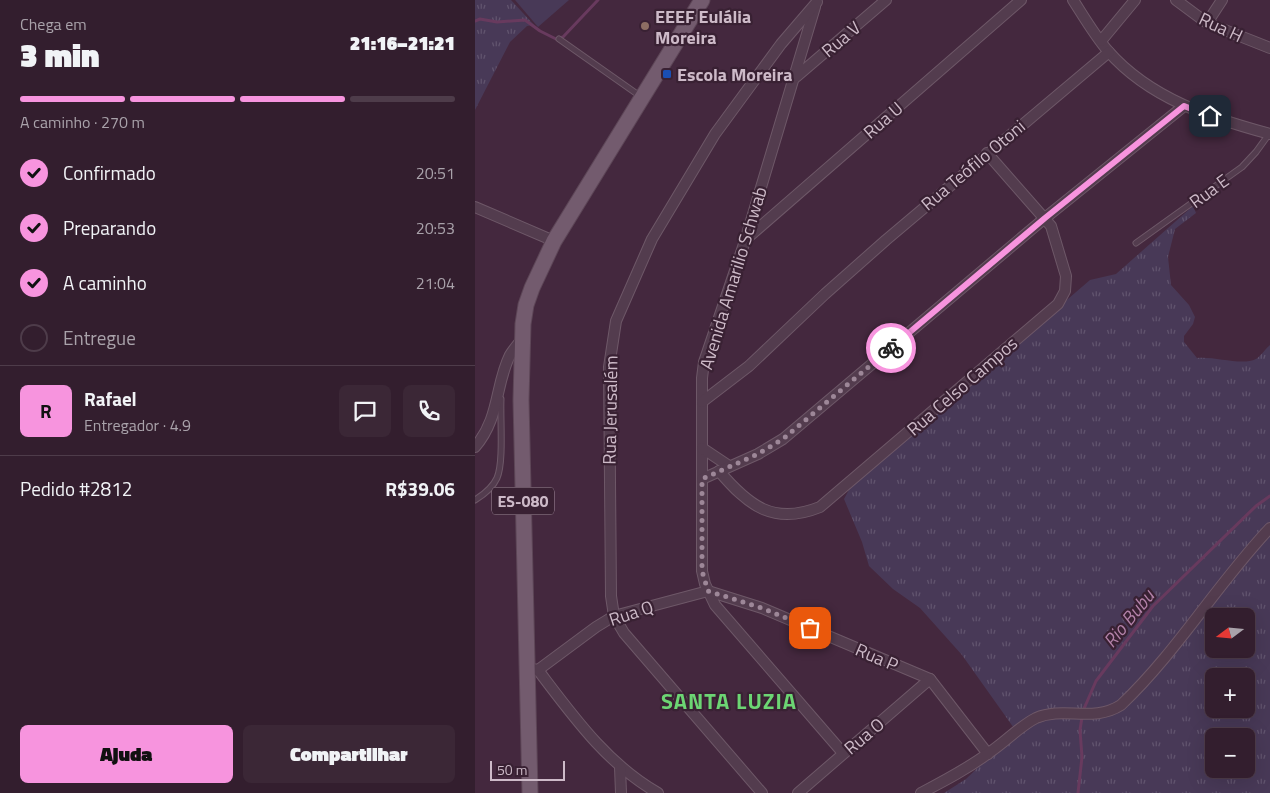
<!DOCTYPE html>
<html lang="pt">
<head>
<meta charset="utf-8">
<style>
  :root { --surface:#331e2e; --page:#3b2736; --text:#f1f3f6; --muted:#a9a2aa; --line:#4e3c4a; --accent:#f794de }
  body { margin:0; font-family:"Titillium Web",sans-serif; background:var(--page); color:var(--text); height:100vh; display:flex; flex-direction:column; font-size:19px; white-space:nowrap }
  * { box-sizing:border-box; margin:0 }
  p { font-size:16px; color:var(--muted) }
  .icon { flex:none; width:28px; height:28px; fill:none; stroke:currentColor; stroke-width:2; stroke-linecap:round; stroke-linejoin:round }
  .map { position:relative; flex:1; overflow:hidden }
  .drawer { display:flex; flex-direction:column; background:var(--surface); width:475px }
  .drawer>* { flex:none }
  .needle { width:32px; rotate:254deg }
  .fabs { position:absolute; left:730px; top:608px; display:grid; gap:10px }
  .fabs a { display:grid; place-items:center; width:50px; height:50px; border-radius:8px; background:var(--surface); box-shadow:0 5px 20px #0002,0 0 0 1px var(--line); font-size:25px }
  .scale { position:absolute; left:15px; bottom:12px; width:75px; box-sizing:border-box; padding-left:5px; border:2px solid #cdbac8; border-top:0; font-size:14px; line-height:18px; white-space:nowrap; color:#cdbac8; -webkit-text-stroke:4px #392133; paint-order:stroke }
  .pin { position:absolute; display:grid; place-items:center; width:42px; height:42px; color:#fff; margin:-21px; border-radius:10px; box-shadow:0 2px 8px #0006 }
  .courier { position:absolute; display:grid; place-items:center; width:50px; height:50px; margin:-25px; border:4px solid #f794de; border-radius:50%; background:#fff; color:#222; box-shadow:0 1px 6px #0007 }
  .overview em { font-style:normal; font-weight:800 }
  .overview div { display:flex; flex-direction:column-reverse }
  .overview { display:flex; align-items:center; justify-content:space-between; height:85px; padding:0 20px }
  h1 { font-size:32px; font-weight:800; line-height:38px }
  .bar { display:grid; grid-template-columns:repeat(4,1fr); gap:8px 5px; align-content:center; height:60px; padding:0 20px }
  .bar i { height:6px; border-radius:4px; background:var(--line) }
  .bar .selected { background:var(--accent) }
  .bar p { grid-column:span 4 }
  .line { display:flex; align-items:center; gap:12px; padding:0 20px; border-top:1px solid var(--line) }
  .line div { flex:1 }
  .round { display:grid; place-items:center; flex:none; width:52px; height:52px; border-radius:8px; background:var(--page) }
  ol { padding:0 20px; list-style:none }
  li { display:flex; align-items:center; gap:15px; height:55px }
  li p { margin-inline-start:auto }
  li .icon { padding:5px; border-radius:50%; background:var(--accent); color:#111; stroke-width:4 }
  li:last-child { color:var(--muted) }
  li i { width:28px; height:28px; border:2px solid var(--line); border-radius:50% }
  .primary-button { display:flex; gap:10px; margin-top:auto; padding:10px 20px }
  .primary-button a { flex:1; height:58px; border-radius:8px; background:var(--accent); color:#111; font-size:20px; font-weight:800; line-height:58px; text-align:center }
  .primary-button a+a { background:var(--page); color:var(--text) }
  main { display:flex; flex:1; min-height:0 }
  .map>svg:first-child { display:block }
</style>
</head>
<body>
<main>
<section class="drawer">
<div class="overview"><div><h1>3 min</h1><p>Chega em</p></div><em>21:16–21:21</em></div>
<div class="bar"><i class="selected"></i><i class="selected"></i><i class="selected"></i><i></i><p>A caminho · 270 m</p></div>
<ol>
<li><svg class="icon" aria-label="check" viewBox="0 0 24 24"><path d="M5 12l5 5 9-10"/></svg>Confirmado<p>20:51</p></li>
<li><svg class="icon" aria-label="check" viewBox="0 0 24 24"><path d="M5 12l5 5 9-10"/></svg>Preparando<p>20:53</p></li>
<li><svg class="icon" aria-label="check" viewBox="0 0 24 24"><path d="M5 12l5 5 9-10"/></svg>A caminho<p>21:04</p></li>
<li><i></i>Entregue</li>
</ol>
<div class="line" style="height:90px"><b class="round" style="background:var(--accent);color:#111">R</b><div><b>Rafael</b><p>Entregador · 4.9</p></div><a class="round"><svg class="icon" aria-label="chat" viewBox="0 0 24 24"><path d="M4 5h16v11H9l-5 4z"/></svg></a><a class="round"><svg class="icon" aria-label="phone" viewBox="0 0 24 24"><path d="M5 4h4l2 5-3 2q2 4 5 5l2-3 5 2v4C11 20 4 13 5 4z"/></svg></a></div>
<div class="line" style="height:65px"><div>Pedido #2812</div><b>R$39.06</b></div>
<div class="primary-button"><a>Ajuda</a><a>Compartilhar</a></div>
</section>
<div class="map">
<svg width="795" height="793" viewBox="0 0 795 793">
  <defs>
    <pattern id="grass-tufts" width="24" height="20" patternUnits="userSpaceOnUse" patternTransform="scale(1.25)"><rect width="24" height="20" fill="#483957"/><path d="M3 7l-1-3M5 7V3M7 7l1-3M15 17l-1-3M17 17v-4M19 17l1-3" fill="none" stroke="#61546e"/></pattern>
  </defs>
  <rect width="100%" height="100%" fill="#44283e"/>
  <!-- grass -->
  <g fill="url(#grass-tufts)" fill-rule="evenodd">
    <path d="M0,0H36L59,25L52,26L35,42L0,110Z"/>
    <path d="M718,206L721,213L700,229L693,257L696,285L714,305L720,317L718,324L709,336V342L722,358C739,356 767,366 781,359C786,356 790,349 795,345V793H469L491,779L541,731L487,655L445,608L418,589L394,566L387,542L369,499L376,486L615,280L641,274ZM739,616H771V649H739ZM739,676H771V709H739ZM739,736H771V769H739Z"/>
  </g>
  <!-- pitch -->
  <path fill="#483957" d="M40,0H94L63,27Z"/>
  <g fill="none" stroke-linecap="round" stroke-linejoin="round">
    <!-- stream -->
    <g stroke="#683a5e" stroke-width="3">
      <path d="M0,21L5,19L22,22L50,20L65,31L81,39L88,37L123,0"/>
      <path d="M608,711L621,681L678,606L781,506L795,496"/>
      <path d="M603,793L607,757L605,730L607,717"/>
    </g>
    <!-- lane casing -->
    <g stroke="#6e5868" stroke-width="7">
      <g id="lane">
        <path d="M84,39L165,96"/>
        <path d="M661,243L767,167L781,152L794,134"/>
        <path d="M0,500C8,495 18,487 22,478C29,462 25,418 26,399"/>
      </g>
    </g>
    <!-- street casing -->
    <g stroke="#6e5868" stroke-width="12">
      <g id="street">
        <path d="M598,0C609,17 620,36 633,51C675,99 736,118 795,134"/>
        <path d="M701,0L732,23L795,48"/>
        <path d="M340,7L270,241L229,362L227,378V571L230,584L240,605L368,753"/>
        <path d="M732,23L747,0"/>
        <path d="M626,41L660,0"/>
        <path d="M321,77L411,0"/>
        <path d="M0,207L79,241"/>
        <path d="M270,240L546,0"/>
        <path d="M227,402L274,366L350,294L411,240L634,52"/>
        <path d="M0,447C25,418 20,385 35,355C38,350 43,344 47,339"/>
        <path d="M227,448L254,466"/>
        <path d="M244,471C273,505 298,526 345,507L583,304L590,291L591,276L576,226L512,153"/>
        <path d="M227,479L283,454L308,439L570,218L709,106"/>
        <path d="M57,669L63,670C98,716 132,764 183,793"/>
        <path d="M63,670L121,627L139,616L233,591L287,608L455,679L513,754"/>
        <path d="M145,767L146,793"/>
        <path d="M287,793L149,633L139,616L136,596L134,367L141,321L177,239L240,134L306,44L342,2"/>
        <path d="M323,793L455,679"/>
        <path d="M446,793C469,781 494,768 515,752C530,742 545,726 561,718C589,706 618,723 646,705C702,652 742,584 795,528"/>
      </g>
    </g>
    <!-- primary casing -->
    <g stroke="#5d4657" stroke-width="17">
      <path id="primary" d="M55,793L46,400L48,324L51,305L57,288L79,241L227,0"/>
    </g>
    <!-- lane -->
    <use href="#lane" stroke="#533c4e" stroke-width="5"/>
    <!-- street -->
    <use href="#street" stroke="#533c4e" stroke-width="10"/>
    <!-- primary -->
    <use href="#primary" stroke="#735b6e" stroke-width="15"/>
  </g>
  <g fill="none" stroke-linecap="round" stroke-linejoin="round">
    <!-- done -->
    <path stroke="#9d8798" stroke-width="5" stroke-dasharray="0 9" d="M335,628L287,608L233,591L227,571V479L283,454L308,439L416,348"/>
    <!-- route -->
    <path stroke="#f794de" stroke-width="6" d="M416,348L570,218L709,106L735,116"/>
  </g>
  <!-- markers -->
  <circle fill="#8d6e63" stroke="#392133" stroke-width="2" cx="170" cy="26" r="5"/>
  <rect fill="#1a4fb4" stroke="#392133" stroke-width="2" x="187" y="69" width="10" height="10" rx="2.5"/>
  <g text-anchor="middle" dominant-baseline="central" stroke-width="4.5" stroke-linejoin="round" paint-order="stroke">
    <!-- shield labels -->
    <rect fill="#392133" stroke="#a18c9b" stroke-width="1" x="17" y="487.5" width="62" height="27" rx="4"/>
    <g font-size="16" font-weight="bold" fill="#cdbac8">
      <text x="48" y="501">ES-080</text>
    </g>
    <!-- poi labels -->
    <g font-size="18" font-weight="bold" fill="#cdbac8" stroke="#392133" text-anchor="start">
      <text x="180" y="16">EEEF Eulália<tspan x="180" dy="21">Moreira</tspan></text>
      <text x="202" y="74">Escola Moreira</text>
    </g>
    <!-- street labels -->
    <g font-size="18" fill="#cdbac8" stroke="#392133">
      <text transform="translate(746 27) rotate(25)">Rua H</text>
      <text transform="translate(366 39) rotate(-40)">Rua V</text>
      <text transform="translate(408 120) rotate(-41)">Rua U</text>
      <text transform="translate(498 165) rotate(-40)">Rua Teófilo Otoni</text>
      <text transform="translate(734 191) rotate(-36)">Rua E</text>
      <text transform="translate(258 278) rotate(-73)">Avenida Amarilio Schwab</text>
      <text transform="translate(487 386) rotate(-41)">Rua Celso Campos</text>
      <text transform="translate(135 410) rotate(-89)">Rua Jerusalém</text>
      <text transform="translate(156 613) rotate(-18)">Rua Q</text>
      <text transform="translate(402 657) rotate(23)">Rua P</text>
      <text transform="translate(389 736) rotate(-40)">Rua O</text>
    </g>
    <!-- water labels -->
    <g font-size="19" font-style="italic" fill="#b382a9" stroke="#392133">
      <text transform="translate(653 618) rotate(-51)">Rio Bubu</text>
    </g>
    <!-- district labels -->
    <g font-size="22" font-weight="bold" letter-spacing="1" fill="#6cd573" stroke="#392133">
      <text x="254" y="701">SANTA LUZIA</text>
    </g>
  </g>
</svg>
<div class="fabs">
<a><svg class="needle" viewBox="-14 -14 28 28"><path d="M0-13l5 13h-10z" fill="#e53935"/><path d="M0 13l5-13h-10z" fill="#a9a2aa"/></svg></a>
<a>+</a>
<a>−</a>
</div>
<div class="scale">50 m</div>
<div class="pin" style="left:335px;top:628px;background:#ea580c"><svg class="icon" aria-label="bag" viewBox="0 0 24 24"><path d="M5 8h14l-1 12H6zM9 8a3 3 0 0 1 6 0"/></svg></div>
<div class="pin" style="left:735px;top:116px;background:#1f2937"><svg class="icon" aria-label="home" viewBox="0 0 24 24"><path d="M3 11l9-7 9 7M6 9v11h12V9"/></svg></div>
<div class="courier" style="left:416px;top:348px"><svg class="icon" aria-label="bike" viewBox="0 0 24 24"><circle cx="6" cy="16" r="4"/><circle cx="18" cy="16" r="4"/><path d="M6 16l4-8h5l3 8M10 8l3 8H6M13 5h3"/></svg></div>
</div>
</main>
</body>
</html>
